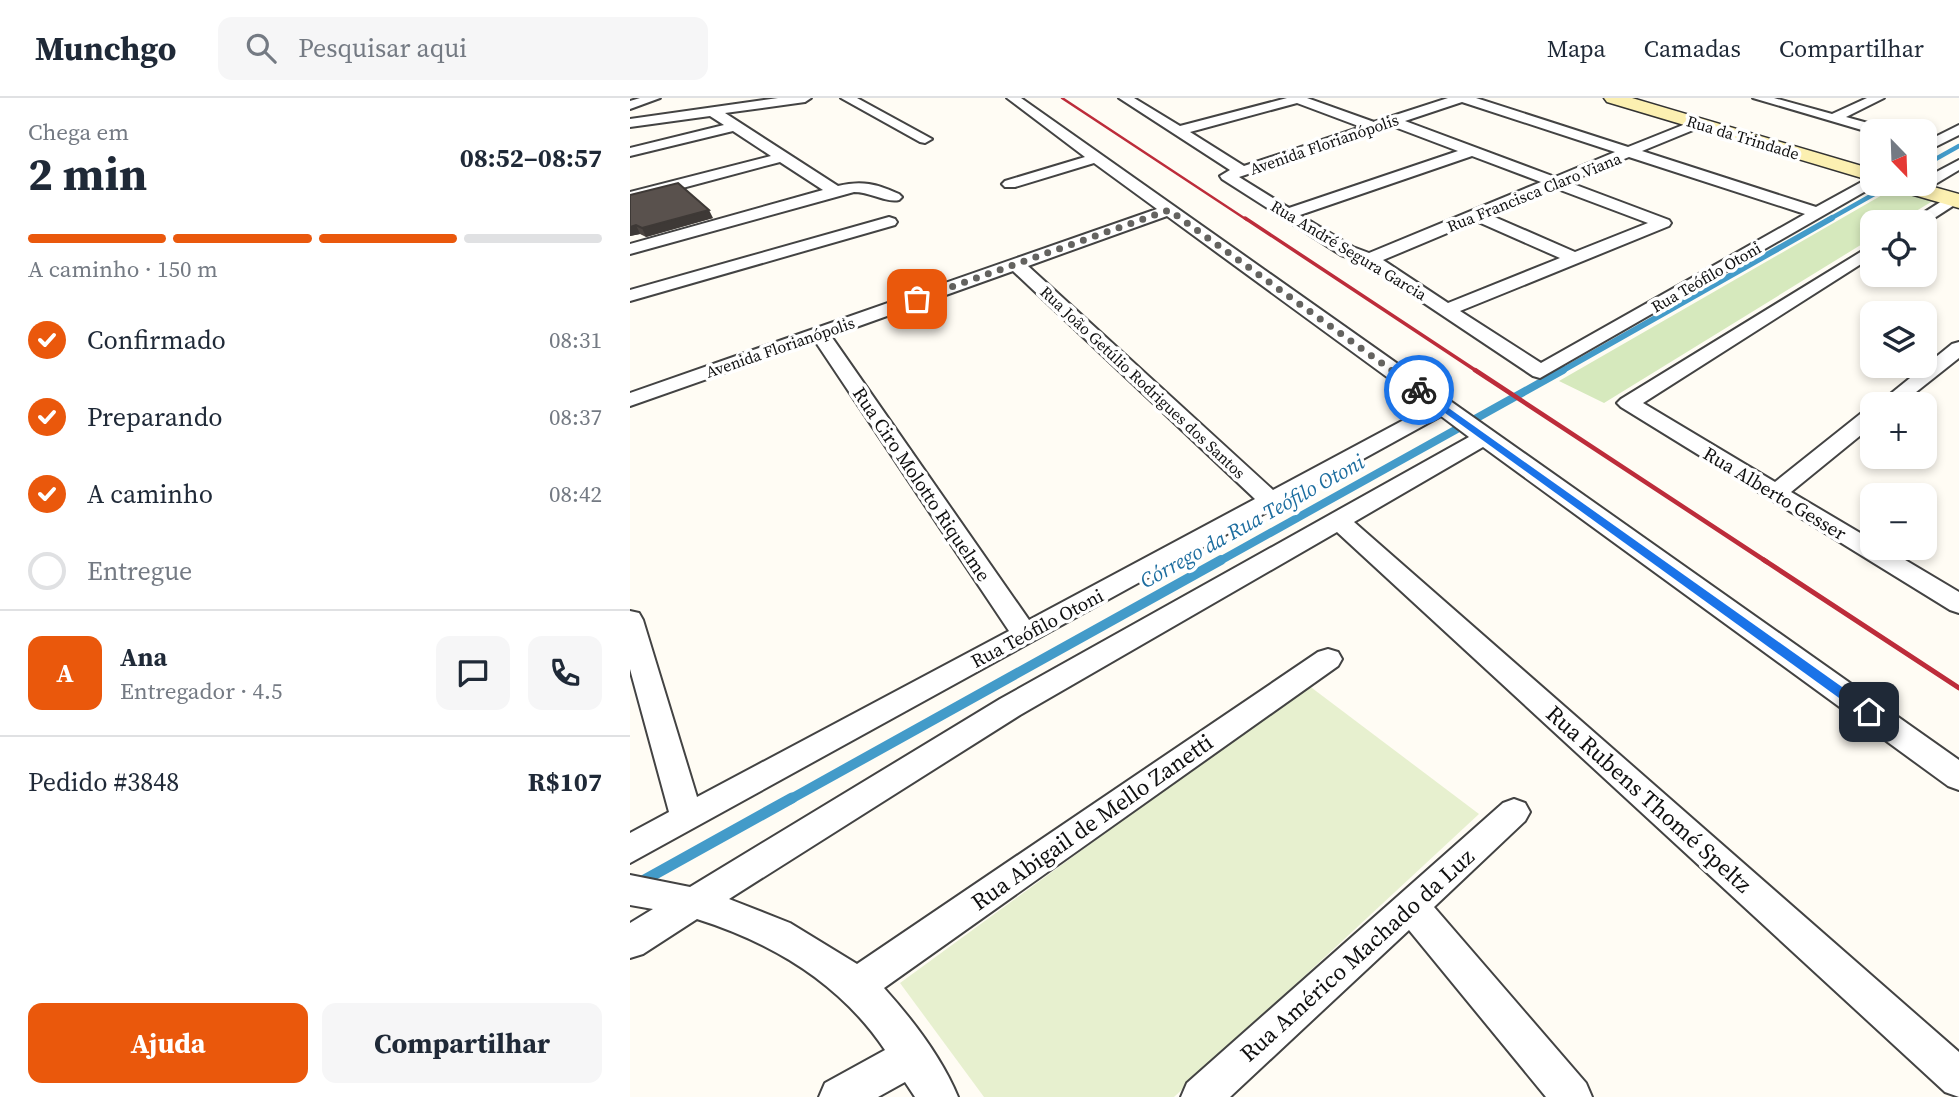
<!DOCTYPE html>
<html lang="pt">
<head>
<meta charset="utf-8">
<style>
  :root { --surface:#fff; --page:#f6f6f7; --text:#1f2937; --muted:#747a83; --line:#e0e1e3; --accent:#ea580c }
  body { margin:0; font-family:"Source Serif 4",serif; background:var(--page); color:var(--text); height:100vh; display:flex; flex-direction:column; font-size:26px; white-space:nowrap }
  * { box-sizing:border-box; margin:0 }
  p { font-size:23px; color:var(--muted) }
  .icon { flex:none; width:38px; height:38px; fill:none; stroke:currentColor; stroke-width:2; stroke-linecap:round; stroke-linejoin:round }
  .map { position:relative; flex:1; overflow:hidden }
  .sheet { display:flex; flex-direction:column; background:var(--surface); width:630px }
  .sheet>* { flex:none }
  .needle { width:46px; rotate:157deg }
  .buttons { position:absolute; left:1230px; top:21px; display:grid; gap:14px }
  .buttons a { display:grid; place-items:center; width:77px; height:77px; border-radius:14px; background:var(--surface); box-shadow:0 4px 10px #0003; font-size:35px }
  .pin { position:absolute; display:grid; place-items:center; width:60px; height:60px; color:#fff; margin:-30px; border-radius:14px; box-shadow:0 4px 10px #0006 }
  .courier { position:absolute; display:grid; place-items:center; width:70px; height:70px; margin:-35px; border:5px solid #1a73e8; border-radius:50%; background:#fff; color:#222; box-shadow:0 2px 9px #0007 }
  .summary em { font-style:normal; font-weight:700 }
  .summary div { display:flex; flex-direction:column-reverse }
  .summary { display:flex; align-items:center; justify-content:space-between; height:119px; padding:0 28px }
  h1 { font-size:46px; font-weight:700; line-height:52px }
  .bar { display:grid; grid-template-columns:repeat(4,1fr); gap:10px 7px; align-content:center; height:84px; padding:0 28px }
  .bar i { height:9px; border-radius:5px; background:var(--line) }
  .bar .current { background:var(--accent) }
  .bar p { grid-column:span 4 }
  .line { display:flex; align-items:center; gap:18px; padding:0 28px; border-top:2px solid var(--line) }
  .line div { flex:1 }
  .round { display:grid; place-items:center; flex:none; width:74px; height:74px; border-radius:14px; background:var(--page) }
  ol { padding:0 28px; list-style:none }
  li { display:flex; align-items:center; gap:21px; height:77px }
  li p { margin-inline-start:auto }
  li .icon { padding:7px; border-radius:50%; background:var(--accent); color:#fff; stroke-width:4 }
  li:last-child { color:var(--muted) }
  li i { width:38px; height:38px; border:4px solid var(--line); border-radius:50% }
  .primary-button { display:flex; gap:14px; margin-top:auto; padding:14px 28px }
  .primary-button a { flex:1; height:80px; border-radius:14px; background:var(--accent); color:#fff; font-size:28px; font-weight:700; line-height:80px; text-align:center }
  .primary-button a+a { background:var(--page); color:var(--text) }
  header { display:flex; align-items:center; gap:42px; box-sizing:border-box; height:98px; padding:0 35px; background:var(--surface); border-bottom:2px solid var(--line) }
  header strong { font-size:33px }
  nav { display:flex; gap:38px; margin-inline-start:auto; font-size:24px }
  .search { width:490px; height:63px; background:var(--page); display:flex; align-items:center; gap:18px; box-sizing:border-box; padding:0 24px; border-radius:14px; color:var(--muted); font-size:26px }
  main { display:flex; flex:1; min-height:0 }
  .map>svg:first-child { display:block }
</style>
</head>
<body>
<header>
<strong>Munchgo</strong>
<div class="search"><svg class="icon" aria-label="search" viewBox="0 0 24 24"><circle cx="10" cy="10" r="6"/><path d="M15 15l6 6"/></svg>Pesquisar aqui</div>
<nav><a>Mapa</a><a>Camadas</a><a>Compartilhar</a></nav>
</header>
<main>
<section class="sheet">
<div class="summary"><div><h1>2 min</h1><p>Chega em</p></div><em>08:52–08:57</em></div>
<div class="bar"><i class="current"></i><i class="current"></i><i class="current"></i><i></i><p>A caminho · 150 m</p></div>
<ol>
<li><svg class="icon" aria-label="check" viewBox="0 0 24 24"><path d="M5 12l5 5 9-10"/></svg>Confirmado<p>08:31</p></li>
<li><svg class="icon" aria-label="check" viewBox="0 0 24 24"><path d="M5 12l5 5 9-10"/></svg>Preparando<p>08:37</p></li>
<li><svg class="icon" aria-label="check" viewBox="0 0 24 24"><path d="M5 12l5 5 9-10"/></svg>A caminho<p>08:42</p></li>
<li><i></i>Entregue</li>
</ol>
<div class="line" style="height:126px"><b class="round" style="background:var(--accent);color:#fff">A</b><div><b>Ana</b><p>Entregador · 4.5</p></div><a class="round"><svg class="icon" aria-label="chat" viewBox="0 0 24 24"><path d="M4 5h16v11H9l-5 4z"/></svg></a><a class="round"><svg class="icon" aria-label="phone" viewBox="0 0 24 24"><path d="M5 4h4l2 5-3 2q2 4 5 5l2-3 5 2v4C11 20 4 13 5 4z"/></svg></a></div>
<div class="line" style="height:91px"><div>Pedido #3848</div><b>R$107</b></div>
<div class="primary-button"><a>Ajuda</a><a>Compartilhar</a></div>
</section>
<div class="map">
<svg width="1329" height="999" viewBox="0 0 1329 999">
  <rect width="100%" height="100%" fill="#fffcf4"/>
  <!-- green -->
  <path fill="#d6e9bd" d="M1266,89L1306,101L1268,124H1242V140L974,305L929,283Z"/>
  <!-- pitch -->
  <path fill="#e7f0cf" d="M678,587L849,716L544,999H354L270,885Z"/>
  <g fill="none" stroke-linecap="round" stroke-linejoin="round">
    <!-- stream-far4 -->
    <g stroke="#439bc9" stroke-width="4.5">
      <path d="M1295,67L1329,48"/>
      <path d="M1198,122L1262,86"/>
    </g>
    <!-- stream-far3 -->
    <path stroke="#439bc9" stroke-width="6" d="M930,274L1202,120"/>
    <!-- stream-far2 -->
    <path stroke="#439bc9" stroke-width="8" d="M588,464L933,272"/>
    <!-- stream-far1 -->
    <path stroke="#439bc9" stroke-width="10" d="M159,702L591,462"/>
    <!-- stream -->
    <path stroke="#439bc9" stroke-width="11" d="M0,790L162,700"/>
    <!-- minor casing -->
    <g stroke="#434343" stroke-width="4">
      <g id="minor">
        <path d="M10,0H30L0,11V3Z"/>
        <path d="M148,0H181L175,4L95,15L208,88C232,82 247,86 269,96L272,99L269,102C257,105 240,94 224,94L0,156V146L193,92L150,64L0,104V94L141,58L103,33L0,58V50L94,27L80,18L0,29V21Z"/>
        <path d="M211,0H227L302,41L295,45L290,44Z"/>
        <path d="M377,0H391L1329,662V692L1318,688L853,349L724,424L1329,954V999L1315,994L707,434L390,617L99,801L160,825L227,866L688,554L698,551L708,554L712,561L708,568L254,890C282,921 312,960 328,999H285L275,984L248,999H189L195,985L255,952C210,885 143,845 67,821L13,856L0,860V825L23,811L0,807V777L60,789L370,601L839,339L811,318L0,765V735L39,714L0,571V513L9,515L13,522L67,699L379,533L185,243L0,308V295L527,111L464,65L385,89H375L372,86L375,83L455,59ZM537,118L798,309L643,392L398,168ZM383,173L625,401L399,522L201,238Z"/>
        <path d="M489,0H504L550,28L657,0H677L744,24L818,0H846L998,49L1068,21L1075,25L1073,28L1012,53L1186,109L1237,81L1242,80V86H1248L910,280L903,278L734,165L711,157L592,81L590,78L600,72ZM832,4L985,54L925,79L775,23ZM667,5L731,29L614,68L560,34ZM762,28L828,53L659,110L609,79ZM842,58L911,84L739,155L723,149L670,117ZM999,59L1175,116L911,265L830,213L1039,128L1041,125L1039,122L938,84ZM925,90L1018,125L945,154L860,117ZM846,123L930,160L818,205L753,162Z"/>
        <path d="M1123,0H1144L1202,16L1237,0H1254L1216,19L1256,30L1258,33L1242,35Z"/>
        <path d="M1329,27V37L1295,54V44Z"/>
        <path d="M1329,62V72L1292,94H1282L1279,91L1285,86H1295V80Z"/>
        <path d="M1323,96L1329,98V104L1295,126L1279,124Z"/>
        <path d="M259,119L265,121L267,124L265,127L0,203V192Z"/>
        <path d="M1242,147V159L1013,305L1145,384L1234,313L1242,312V328L1161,394L1242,442V450H1255L1329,494V515L1320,512L991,309L987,305L991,301Z"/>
        <path d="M1329,244V260L1271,306H1248L1322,246Z"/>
        <path d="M884,701L895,705L900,714L895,723L804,809L956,985L962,999H916L779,832L600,999H551L557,985L873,705Z"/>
      </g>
    </g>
    <!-- secondary casing -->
    <g stroke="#323232" stroke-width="3">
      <g id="secondary">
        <path d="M974,0H1002L1242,71V83L977,4Z"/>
        <path d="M1260,86H1293L1329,96V110L1263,91Z"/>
      </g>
    </g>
    <!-- minor -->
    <use href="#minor" fill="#fff" fill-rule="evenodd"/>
    <!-- secondary -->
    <use href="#secondary" fill="#fcf0b1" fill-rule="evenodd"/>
    <!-- rail-far3 -->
    <path stroke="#bd2c3a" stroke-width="2.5" d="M432,0L617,122"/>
    <!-- rail-far2 -->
    <path stroke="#bd2c3a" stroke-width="3.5" d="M615,120L848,274"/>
    <!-- rail-far1 -->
    <path stroke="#bd2c3a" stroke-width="4.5" d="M845,272L1137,464"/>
    <!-- rail -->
    <path stroke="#bd2c3a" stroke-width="5" d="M1134,462L1329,590"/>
  </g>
  <!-- wall -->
  <path fill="#4d4642" d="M0,97L83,120L16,139L10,136L0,138Z"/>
  <!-- shaded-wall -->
  <g fill="#3e3936">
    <path d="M79,112L83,120L16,139L12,130Z"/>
    <path d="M6,127L10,136L0,138V129Z"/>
  </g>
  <!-- building -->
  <path fill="#59514d" stroke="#3e3936" stroke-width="2" d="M48,85L79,112L12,130L6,127L0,129V97Z"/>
  <!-- route -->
  <path fill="#1a73e8" d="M789,289L1243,611V618H1234L786,294V290Z"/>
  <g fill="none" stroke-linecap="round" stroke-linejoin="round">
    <!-- done -->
    <path stroke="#646360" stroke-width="7" stroke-dasharray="0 12.6" d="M287,201L539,112L789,292"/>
  </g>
  <g text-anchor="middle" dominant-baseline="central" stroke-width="7" stroke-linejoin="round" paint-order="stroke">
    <!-- far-street labels -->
    <g font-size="16" fill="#101010" stroke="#fff">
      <text transform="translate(1113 39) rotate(17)">Rua da Trindade</text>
      <text transform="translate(694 46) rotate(-19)">Avenida Florianópolis</text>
      <text transform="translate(904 94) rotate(-22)">Rua Francisca Claro Viana</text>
      <text transform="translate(719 152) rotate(31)">Rua André Segura Garcia</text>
      <text transform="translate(1076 179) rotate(-30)">Rua Teófilo Otoni</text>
      <text transform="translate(150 249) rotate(-19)">Avenida Florianópolis</text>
      <text transform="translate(513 284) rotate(43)">Rua João Getúlio Rodrigues dos Santos</text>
    </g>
    <!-- street labels -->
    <g font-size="19" fill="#101010" stroke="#fff">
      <text transform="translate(292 386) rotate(56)">Rua Ciro Molotto Riquelme</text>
      <text transform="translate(1145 395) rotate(31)">Rua Alberto Gesser</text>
      <text transform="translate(407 530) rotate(-28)">Rua Teófilo Otoni</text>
    </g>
    <!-- water labels -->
    <g font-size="21" font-style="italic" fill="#1c6d9f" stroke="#fff">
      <text transform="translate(622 423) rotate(-29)">Córrego da Rua Teófilo Otoni</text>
    </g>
    <!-- near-street labels -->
    <g font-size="23" fill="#101010" stroke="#fff">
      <text transform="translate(1019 701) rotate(42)">Rua Rubens Thomé Speltz</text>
      <text transform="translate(462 724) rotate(-35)">Rua Abigail de Mello Zanetti</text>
      <text transform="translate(727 857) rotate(-42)">Rua Américo Machado da Luz</text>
    </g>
  </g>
</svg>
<div class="buttons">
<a><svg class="needle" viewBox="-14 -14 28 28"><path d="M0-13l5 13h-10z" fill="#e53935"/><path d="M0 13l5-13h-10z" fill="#747a83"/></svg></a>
<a><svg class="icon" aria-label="locate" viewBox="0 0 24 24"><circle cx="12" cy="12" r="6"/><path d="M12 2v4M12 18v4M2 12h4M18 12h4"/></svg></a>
<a><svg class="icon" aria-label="layers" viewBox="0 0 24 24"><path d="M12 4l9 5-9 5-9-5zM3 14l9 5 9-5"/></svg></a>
<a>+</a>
<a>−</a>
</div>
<div class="pin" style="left:287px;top:201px;background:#ea580c"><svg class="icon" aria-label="bag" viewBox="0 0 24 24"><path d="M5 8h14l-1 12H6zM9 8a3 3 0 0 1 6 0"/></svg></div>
<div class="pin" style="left:1239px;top:614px;background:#1f2937"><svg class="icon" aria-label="home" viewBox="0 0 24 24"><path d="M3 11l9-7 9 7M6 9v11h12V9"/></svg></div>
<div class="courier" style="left:789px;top:292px"><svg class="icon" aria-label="bike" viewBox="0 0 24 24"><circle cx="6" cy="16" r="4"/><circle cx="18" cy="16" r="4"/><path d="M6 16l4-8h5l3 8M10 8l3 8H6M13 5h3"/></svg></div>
</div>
</main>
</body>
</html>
